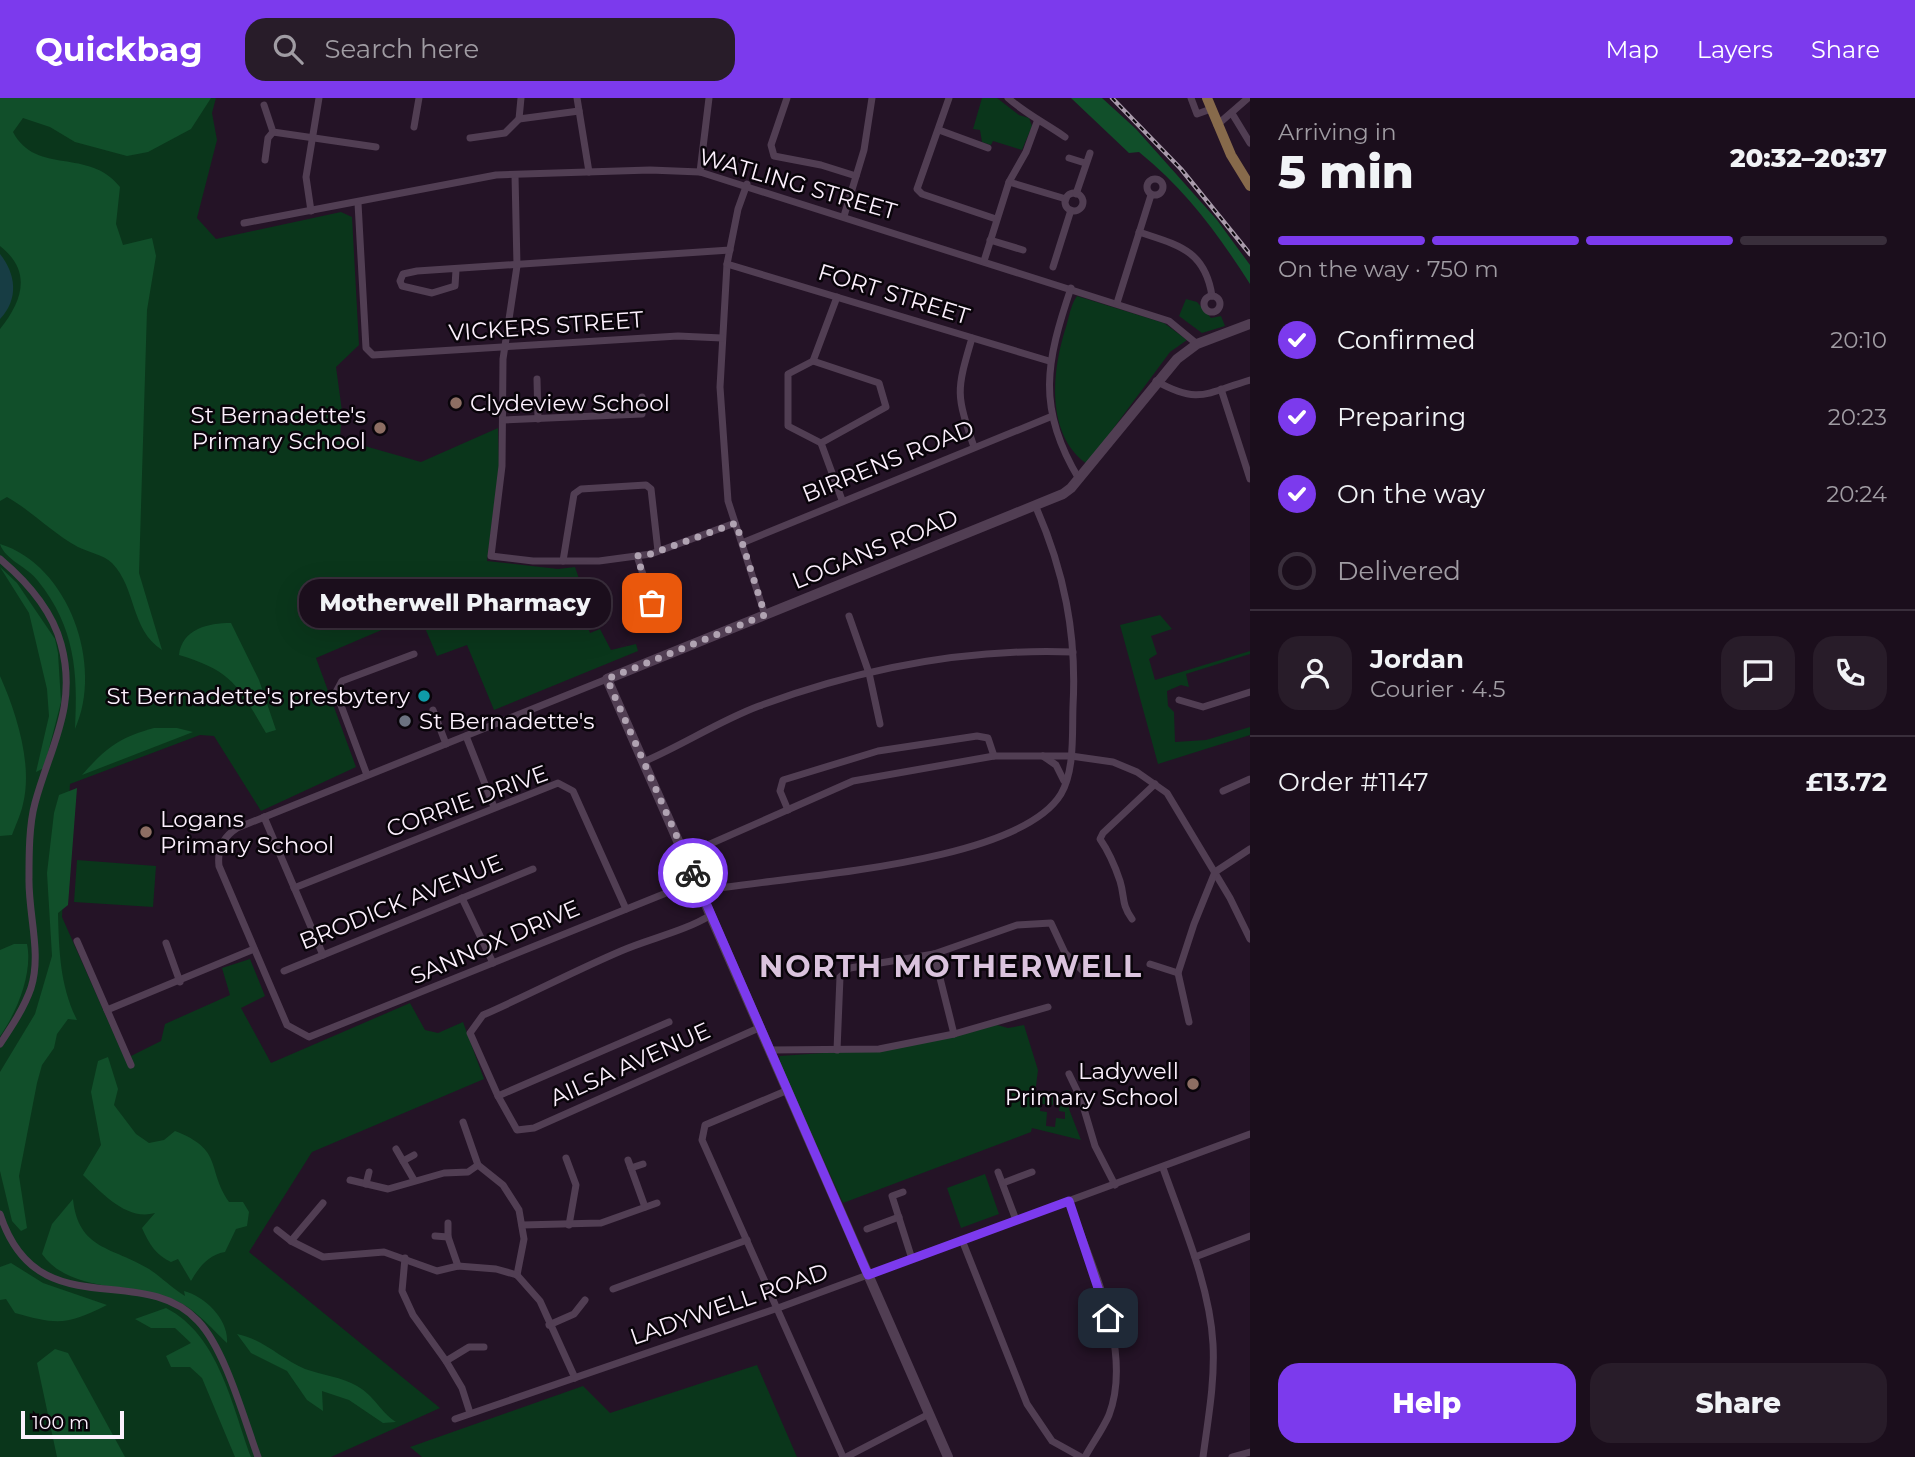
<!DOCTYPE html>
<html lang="en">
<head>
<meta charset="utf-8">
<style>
  :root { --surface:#1b0e1c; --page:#281c29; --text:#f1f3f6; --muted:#a09ca3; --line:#392e3b; --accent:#7c3aed }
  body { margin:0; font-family:Montserrat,sans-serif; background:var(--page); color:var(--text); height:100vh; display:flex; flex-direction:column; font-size:26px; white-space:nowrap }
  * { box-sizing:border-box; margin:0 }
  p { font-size:23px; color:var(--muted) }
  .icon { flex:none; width:38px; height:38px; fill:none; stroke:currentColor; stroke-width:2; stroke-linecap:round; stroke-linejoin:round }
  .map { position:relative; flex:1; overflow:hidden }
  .panel { display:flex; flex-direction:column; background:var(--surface); width:665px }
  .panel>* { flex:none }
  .scale { position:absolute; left:21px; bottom:18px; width:103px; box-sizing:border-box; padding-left:7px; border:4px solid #fcf0fd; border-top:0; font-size:19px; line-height:24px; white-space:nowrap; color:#fcf0fd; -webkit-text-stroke:5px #09040a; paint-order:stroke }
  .pin { position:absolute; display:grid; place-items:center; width:60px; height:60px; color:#fff; margin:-30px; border-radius:14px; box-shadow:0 4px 10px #0006 }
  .courier { position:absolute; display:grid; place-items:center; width:70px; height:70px; margin:-35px; border:5px solid #7c3aed; border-radius:50%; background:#fff; color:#222; box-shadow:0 2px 9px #0007 }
  .bubble { position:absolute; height:49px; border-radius:21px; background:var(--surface); box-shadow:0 7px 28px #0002,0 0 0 2px var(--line); font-size:23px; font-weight:800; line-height:49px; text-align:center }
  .overview em { font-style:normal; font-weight:800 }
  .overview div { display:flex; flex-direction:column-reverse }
  .overview { display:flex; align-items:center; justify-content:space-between; height:119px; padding:0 28px }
  h1 { font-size:46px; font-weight:800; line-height:52px }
  .bar { display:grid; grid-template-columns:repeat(4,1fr); gap:10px 7px; align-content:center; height:84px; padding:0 28px }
  .bar i { height:9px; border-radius:5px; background:var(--line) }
  .bar .active { background:var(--accent) }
  .bar p { grid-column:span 4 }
  .line { display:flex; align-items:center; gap:18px; padding:0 28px; border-top:2px solid var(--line) }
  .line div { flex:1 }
  .round { display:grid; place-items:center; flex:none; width:74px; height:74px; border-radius:21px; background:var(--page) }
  ol { padding:0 28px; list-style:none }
  li { display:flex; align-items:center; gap:21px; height:77px }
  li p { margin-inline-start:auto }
  li .icon { padding:7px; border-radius:50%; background:var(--accent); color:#fff; stroke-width:4 }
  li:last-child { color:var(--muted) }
  li i { width:38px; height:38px; border:4px solid var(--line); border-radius:50% }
  .cta { display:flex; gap:14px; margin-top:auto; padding:14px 28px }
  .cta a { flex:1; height:80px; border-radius:21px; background:var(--accent); color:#fff; font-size:28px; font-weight:800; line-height:80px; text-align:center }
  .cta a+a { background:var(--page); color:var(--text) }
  header { display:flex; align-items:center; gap:42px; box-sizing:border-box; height:98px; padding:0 35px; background:var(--accent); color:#fff }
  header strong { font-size:33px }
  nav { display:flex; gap:38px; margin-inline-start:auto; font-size:24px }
  .search { width:490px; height:63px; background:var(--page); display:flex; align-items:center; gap:18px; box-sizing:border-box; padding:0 24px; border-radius:21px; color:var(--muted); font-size:26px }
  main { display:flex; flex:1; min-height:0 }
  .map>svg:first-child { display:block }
</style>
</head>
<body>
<header>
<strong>Quickbag</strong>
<div class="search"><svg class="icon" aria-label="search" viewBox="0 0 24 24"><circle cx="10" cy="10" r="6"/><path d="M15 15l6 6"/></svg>Search here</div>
<nav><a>Map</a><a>Layers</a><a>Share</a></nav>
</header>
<main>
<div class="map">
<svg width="1250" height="1359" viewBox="0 0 1250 1359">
  <rect width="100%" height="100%" fill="#241326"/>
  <!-- green -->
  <g fill="#0a361b">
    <path d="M0,0H216L212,15L217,42L197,120L216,141L341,114L352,119L359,247L336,269L342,313L340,341L421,364L498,330L499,368L487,463L558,471L575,469L585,498L581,512L590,535L600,531L611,552L636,546L638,553L494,612L467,547L437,558L419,516L316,560L356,669L261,713L214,638L200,637L70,686L62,819L125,961L161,943L165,926L230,897L222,870L250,861L265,898L241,910L271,965L410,905L425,932L438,935L463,924L484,981L312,1054L249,1154L440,1310L331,1359H0Z"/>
    <path d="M982,0H997L1019,17L1029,20L1032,28L1022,52L993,43L991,47L982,44L980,32L973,31Z"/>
    <path d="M1077,198L1164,225L1187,242L1170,254L1087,366C1045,336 1052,272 1066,229C1069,219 1071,206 1077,198Z"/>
    <path d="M1186,201L1197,204L1211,220L1221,218L1225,228L1202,235L1179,218Z"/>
    <path d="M1160,517L1172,531L1151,538L1157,556L1149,561L1155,582L1250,553V556L1186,576L1189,589L1181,587L1167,593L1168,608L1174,614L1175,644L1206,642L1250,629V637L1158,666L1120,527Z"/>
    <path d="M77,762L156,768L153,809L74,804Z"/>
    <path d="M993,926L1008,930L1024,927L1038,972L1035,996L1053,999V1007L1041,1006L1040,1013L1047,1014L1046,1028L1055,1029L1056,1020L1065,1021V1014L1059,1013L1061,999H1064L1066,992L1071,993L1069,1011L1081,1042L1032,1030L1031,1034L843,1105L779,964L780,958L895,950Z"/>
    <path d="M985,1076L999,1116L961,1130L947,1090Z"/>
    <path d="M757,1267L797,1359H422L410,1349L583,1288L610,1315Z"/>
  </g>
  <!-- forest -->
  <g fill="#114f2a">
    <path d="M0,0H211L191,31L148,54L127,58L75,44L50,29L23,20L13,34C36,78 89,49 120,89L116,126L123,147L152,140L156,158L147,212L139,475L162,552C130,531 137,491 112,465C104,457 88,454 78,449C52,435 32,413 7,399L0,403V231C23,202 32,173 0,148Z"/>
    <path d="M1071,0H1102L1136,31L1217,122L1250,167V186C1218,136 1186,92 1139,54L1129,55Z"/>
    <path d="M0,446C69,467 104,568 75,631C78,574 75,529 38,483C28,469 5,462 0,446Z"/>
    <path d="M0,469L17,485L55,541L58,555L61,604L44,670L36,674L49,618L47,591L29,515Z"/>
    <path d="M231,525L259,582L276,632L266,635C239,589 233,573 179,557C182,531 208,525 231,525Z"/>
    <path d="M0,578C16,614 33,666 23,706C21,716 16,726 12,737L0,738Z"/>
    <path d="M154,630H177L193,634L82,677C106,650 118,640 154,630Z"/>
    <path d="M77,690L68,807L58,815C59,853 60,888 77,922L68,921L57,936L54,950L42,967L37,985L19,1078L27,1130L21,1133L12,1123L0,1073V974L35,916L52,858L47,775L54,715L59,697Z"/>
    <path d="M14,846H27C33,875 17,914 0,938V852Z"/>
    <path d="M108,959L118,991L114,1007L136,1036L149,1045L164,1042L175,1033C224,1052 206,1070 229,1104H243L249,1114L247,1128L236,1131L225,1154C208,1157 199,1169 191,1183L178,1161L171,1164C156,1157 149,1146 142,1130L155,1115C127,1123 103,1096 83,1077L101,1047L91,994L98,963Z"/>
    <path d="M73,1101C78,1152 113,1149 149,1171C161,1179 172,1190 185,1198L184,1193C206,1199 229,1222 227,1245C210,1229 194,1209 172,1201C130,1185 70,1195 42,1156L52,1126Z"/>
    <path d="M11,1165L43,1185L107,1207C67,1227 58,1227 15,1215L6,1201L0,1202V1169Z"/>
    <path d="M166,1210C219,1237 232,1308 251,1359H235L202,1280L190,1269H171L166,1258L191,1245L175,1230H151L135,1221Z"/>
    <path d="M237,1236C263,1241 281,1261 305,1271C322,1277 342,1279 357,1288C375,1298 380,1314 396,1324L383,1325L349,1302L322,1293L323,1313L307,1302L287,1273L251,1255Z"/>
    <path d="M55,1251L68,1255L125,1359H57L37,1265Z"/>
  </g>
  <!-- water -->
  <path fill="#173d44" d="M0,156C16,176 19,201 0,221Z"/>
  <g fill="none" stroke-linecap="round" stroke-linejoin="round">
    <!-- street -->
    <g stroke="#513e53" stroke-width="7">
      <path d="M577,0L589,74"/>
      <path d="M787,0L771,47L774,58L821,67L856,78"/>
      <path d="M949,0L917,91L922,96L996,121"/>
      <path d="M1008,0C1026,16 1045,25 1065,39"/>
      <path d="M1191,0L1197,16L1211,11"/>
      <path d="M264,7L273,34L376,49"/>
      <path d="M1233,17L1250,45"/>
      <path d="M519,21L579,13"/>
      <path d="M1217,27L1248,0"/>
      <path d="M414,29L419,0"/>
      <path d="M939,32L988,50"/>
      <path d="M470,40L505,35L519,21L521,0"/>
      <path d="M1069,60L1085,65"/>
      <path d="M265,62L268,40L273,34"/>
      <path d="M700,74L709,0"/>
      <path d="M515,77L517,168L503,261L502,368L491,458L533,463H599L651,456L735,425"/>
      <circle cx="1155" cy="89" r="8"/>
      <path d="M1009,84L1066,101"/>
      <path d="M747,86L738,111L727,166L720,289L728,403L765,517"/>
      <circle cx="1074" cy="104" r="9"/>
      <path d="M1076,96L1090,55"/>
      <path d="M358,105L366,250L373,257L678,238L722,240"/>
      <path d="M311,113L306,79L319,0"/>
      <path d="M844,118L864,52L872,0"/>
      <path d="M244,125L496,77L650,72L700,74L1169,223L1197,246"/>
      <path d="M1139,134C1178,147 1205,152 1212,198"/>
      <path d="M990,142L1023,152"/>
      <path d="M984,163L1009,84L1026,54L1037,24"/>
      <path d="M727,166L1049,263"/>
      <path d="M1053,169L1071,112"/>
      <path d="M456,172L455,188L432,195L402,188L400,183L403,176L417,173L730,152"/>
      <path d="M1071,190C1046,264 1036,310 1079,381"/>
      <circle cx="1212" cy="206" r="8"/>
      <path d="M837,199L813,263L788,276V328L821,345L842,402"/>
      <path d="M1117,205L1151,97"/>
      <path d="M972,240C956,294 956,296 974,349"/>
      <path d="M813,263L879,285L886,309L821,345"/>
      <path d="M537,281L538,321"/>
      <path d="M1156,283C1199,307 1206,295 1250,282"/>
      <path d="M1221,291L1250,381"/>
      <path d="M503,322L642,316V299"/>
      <path d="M742,445L1050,319"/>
      <path d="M637,458L652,504"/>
      <path d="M0,461C26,483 52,512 61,546C78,608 50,649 35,705C29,727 29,757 29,779C28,816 42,855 31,890C24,910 12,928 0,946"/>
      <path d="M563,463L574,396L581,391L646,387L651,391L658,453"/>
      <path d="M849,518L869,575L880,626"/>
      <path d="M607,581L237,730C223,739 217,751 219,768L287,927L309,939L696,783"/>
      <path d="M1179,602L1203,609L1250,594"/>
      <path d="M433,612L446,646"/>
      <path d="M466,638L494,709"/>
      <path d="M1043,658L1056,667L1064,683"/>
      <path d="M643,664C683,647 719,623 759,608C859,571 966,550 1073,554"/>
      <path d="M367,677L336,594L342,583L414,556"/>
      <path d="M1223,693L1250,681"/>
      <path d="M788,712L780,693L783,682L878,653L977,638L988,640L994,658"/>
      <path d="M264,719L323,857"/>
      <path d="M685,757L853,683L994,658H1071L1113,664L1137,674L1167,695L1230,800L1250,841"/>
      <path d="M294,790L558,685L573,693L626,811"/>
      <path d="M701,793C782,778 1017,768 1061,696C1075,672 1072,634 1073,608C1077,536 1064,472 1035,407"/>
      <path d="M462,800L493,865"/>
      <path d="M711,817C683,834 651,840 621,853C574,873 529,897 483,917L470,935L498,998L517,1032L534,1030L761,929"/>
      <path d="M1132,821C1121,806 1125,799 1120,783C1115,768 1109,754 1100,741L1103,735L1155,686"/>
      <path d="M77,843L131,967"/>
      <path d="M166,845L180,884"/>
      <path d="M934,856L954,936"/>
      <path d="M1150,866L1178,875"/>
      <path d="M284,873L533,771"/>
      <path d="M107,912L254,851"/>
      <path d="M1189,924L1178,875L1194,826L1215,774L1250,751"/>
      <path d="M770,952L879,951L954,936L1048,909"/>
      <path d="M837,952L840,879L850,870L934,856L1017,827L1051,825L1065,855L1083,873"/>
      <path d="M1069,976L1081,1001L1095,1048L1115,1087"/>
      <path d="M788,992L705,1027L702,1042L843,1359"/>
      <path d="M498,998L669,924"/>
      <path d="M463,1024L478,1067L503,1087L519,1112L524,1141L517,1177"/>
      <path d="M396,1051L414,1082"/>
      <path d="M566,1060L576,1087L569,1127"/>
      <path d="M628,1062L645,1109"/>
      <path d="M403,1063L414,1057"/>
      <path d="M631,1070L643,1066"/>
      <path d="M1163,1070C1182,1124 1210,1188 1213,1246C1215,1284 1208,1321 1203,1359"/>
      <path d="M998,1074L1016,1122"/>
      <path d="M350,1082L388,1091L444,1075L468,1074L478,1067"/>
      <path d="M1003,1085L1032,1074"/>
      <path d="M366,1086L369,1074"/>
      <path d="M903,1094L892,1098L912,1161"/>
      <path d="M1069,1103C1090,1166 1134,1251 1109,1317C1103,1331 1092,1346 1085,1359"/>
      <path d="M0,1116C37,1230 141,1162 198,1223C225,1251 244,1321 258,1359"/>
      <path d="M448,1125V1139L458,1168"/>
      <path d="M522,1127L601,1125L657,1105"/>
      <path d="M867,1131L899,1119"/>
      <path d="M277,1132L291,1143L323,1159L384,1154L437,1173L458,1168L496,1171L517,1177L540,1203L575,1280"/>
      <path d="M435,1138L448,1139"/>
      <path d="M962,1142L1027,1306L1052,1343L1081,1359"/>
      <path d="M291,1143L323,1105"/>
      <path d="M1195,1159L1250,1138"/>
      <path d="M405,1160L402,1193L413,1217L446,1263L462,1290L470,1315"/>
      <path d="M613,1191L747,1142"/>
      <path d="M549,1227L574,1216L585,1202"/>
      <path d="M446,1263L469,1249H484"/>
      <path d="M455,1321L778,1210L1250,1036"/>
      <path d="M846,1359L929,1316"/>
      <path d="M1232,1359L1250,1354"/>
    </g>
    <!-- secondary -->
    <path stroke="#513e53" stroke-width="10" d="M948,1359L607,581L1063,396L1071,390L1177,261L1197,246L1250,226"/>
    <!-- primary -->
    <path stroke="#876a4b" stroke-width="10" d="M1207,0L1231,57L1250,88"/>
    <!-- rail casing -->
    <g stroke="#a99bab" stroke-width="4.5">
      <path id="rail" d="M1112,0L1181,71L1250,156"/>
    </g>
    <!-- rail -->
    <use href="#rail" stroke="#09040a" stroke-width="2" stroke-dasharray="5" stroke-linecap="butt"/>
  </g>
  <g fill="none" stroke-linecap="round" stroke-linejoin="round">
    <!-- done -->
    <path stroke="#b0a3b2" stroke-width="7" stroke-dasharray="0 12.6" d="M652,505L637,458L651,456L736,425L765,517L607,581L693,775"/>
    <!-- route -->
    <path stroke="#7c3aed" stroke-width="9" d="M693,775L868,1177L1069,1103L1108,1220"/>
  </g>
  <!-- markers -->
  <g fill="#8d6e63" stroke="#09040a" stroke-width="2.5">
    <circle cx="456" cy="305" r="7"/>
    <circle cx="380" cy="330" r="7"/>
    <circle cx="146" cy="734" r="7"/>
    <circle cx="1193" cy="986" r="7"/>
  </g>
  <circle fill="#0f9aa8" stroke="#09040a" stroke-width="2.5" cx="424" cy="598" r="7"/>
  <circle fill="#6b7280" stroke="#09040a" stroke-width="2.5" cx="405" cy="623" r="7"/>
  <g text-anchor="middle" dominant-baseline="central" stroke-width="5" stroke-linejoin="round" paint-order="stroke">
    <!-- street labels -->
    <g font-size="23" fill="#fcf0fd" stroke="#09040a">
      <text transform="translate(798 86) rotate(16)">WATLING STREET</text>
      <text transform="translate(894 196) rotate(17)">FORT STREET</text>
      <text transform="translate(546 228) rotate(-4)">VICKERS STREET</text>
      <text transform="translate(888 363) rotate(-22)">BIRRENS ROAD</text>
      <text transform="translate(875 451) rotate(-22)">LOGANS ROAD</text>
      <text transform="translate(467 703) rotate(-20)">CORRIE DRIVE</text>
      <text transform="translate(401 804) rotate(-22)">BRODICK AVENUE</text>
      <text transform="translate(495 844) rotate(-23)">SANNOX DRIVE</text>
      <text transform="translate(630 966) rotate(-24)">AILSA AVENUE</text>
      <text transform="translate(729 1206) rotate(-19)">LADYWELL ROAD</text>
    </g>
    <!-- poi labels -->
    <g font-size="23" fill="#fcf0fd" stroke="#09040a" text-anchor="start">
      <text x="470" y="305">Clydeview School</text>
      <text x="366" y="317" text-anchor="end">St Bernadette's<tspan x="366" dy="26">Primary School</tspan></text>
      <text x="410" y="598" text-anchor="end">St Bernadette's presbytery</text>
      <text x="419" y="623">St Bernadette's</text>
      <text x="160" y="721">Logans<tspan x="160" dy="26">Primary School</tspan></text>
      <text x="1179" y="973" text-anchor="end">Ladywell<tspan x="1179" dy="26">Primary School</tspan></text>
    </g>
    <!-- district labels -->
    <g font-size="30" font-weight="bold" letter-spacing="2" fill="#dac3dd" stroke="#09040a">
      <text x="951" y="868">NORTH MOTHERWELL</text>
    </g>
  </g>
</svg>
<div class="scale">100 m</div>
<div class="pin" style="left:652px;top:505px;background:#ea580c"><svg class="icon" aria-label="bag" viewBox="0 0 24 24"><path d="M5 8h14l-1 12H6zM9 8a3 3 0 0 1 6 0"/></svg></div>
<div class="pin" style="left:1108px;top:1220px;background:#1f2937"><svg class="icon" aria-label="home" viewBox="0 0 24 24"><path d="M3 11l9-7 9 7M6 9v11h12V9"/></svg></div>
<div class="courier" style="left:693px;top:775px"><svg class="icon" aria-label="bike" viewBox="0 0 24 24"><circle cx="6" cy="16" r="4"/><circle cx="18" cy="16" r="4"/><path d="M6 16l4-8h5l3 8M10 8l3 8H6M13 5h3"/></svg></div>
<div class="bubble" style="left:299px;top:481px;width:312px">Motherwell Pharmacy</div>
</div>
<section class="panel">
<div class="overview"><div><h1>5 min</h1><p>Arriving in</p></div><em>20:32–20:37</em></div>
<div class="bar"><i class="active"></i><i class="active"></i><i class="active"></i><i></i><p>On the way · 750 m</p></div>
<ol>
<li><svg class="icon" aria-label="check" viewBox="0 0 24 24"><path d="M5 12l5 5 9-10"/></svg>Confirmed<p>20:10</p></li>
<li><svg class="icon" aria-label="check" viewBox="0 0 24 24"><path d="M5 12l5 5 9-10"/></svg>Preparing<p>20:23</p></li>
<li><svg class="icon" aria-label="check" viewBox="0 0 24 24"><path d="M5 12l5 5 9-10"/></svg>On the way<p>20:24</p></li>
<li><i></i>Delivered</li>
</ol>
<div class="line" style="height:126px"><a class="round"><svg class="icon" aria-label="person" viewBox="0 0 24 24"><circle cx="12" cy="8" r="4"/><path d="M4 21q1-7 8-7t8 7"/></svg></a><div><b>Jordan</b><p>Courier · 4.5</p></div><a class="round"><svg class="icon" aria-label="chat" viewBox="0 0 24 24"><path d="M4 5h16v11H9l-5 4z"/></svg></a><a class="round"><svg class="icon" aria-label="phone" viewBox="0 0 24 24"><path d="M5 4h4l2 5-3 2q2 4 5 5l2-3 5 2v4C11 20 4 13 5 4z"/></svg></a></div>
<div class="line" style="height:91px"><div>Order #1147</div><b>£13.72</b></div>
<div class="cta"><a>Help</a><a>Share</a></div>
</section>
</main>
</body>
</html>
